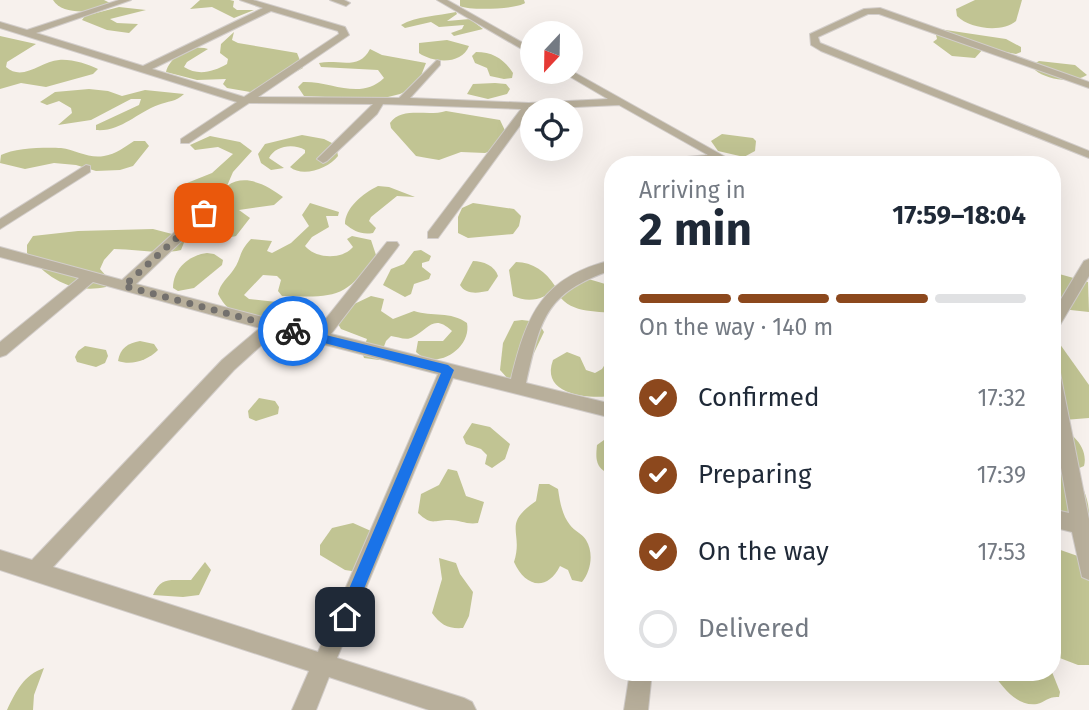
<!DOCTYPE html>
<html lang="en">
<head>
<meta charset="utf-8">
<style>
  :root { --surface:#fff; --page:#f6f6f7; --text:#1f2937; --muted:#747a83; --line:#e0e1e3; --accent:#8c481d }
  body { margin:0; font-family:"Fira Sans",sans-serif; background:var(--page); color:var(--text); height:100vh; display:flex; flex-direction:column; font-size:26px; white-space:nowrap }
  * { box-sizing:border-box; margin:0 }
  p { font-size:23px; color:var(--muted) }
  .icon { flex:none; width:38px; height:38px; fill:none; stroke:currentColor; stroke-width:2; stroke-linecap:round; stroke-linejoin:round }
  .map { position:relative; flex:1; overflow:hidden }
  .details { position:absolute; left:604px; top:156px; width:457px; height:525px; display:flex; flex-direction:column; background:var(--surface); border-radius:28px; box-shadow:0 7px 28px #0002 }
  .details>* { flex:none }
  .needle { width:46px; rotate:202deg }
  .tools { position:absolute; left:520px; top:21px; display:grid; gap:14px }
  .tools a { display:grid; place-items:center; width:63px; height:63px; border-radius:50%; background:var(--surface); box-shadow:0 7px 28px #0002; font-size:35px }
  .pin { position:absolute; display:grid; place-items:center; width:60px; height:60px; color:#fff; margin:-30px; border-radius:14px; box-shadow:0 4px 10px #0006 }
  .courier { position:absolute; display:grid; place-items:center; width:70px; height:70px; margin:-35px; border:5px solid #1a73e8; border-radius:50%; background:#fff; color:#222; box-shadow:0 2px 9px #0007 }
  .headline em { font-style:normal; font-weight:700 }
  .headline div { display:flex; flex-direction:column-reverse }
  .headline { display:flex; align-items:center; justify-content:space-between; height:119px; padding:0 35px }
  h1 { font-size:46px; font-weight:700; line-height:52px }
  .bar { display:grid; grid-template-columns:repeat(4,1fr); gap:10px 7px; align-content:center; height:84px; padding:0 35px }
  .bar i { height:9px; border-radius:5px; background:var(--line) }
  .bar .selected { background:var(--accent) }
  .bar p { grid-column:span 4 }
  ol { padding:0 35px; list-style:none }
  li { display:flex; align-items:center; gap:21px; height:77px }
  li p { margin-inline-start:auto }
  li .icon { padding:7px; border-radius:50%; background:var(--accent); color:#fff; stroke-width:4 }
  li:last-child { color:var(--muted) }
  li i { width:38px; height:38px; border:4px solid var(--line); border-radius:50% }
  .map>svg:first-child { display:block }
</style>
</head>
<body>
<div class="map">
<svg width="1089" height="710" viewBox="0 0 1089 710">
  <rect width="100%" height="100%" fill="#f7f1ed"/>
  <!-- forest -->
  <g fill="#c1c493">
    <path d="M53,0H104L110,3L109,7C93,12 63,16 53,0Z"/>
    <path d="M200,0H230L234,1L233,7L237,10H254L234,18L212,7L190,9Z"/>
    <path d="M460,0H524L525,3C517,9 470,11 460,6Z"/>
    <path d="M975,0H1022L1016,21C1002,33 970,29 957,16L956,9Z"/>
    <path d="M119,7L146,10L110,19L117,23L138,24L129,33L107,30L82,20L85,16Z"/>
    <path d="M456,12L457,14L447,21L470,19L483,29L454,36L451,33L462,29L464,25L439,27L431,22L405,28L401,25C416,16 438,16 456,12Z"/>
    <path d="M939,29L1006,39L1021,47V52L1016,54L984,48L975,58L952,56L933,42L937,39L935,31Z"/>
    <path d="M234,32L232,40L238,43L297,53L303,68L256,93L227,88L223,84L226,79L197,80L166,72C170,56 192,44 208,49L187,62L184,67C198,76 213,72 227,64L228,59L220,53L221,44Z"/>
    <path d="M0,36L36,44L7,62L6,67C23,82 41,61 59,60C72,59 87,64 98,69L93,74L46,87L21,83L0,89Z"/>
    <path d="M447,40L469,46C462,65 433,63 419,53V43Z"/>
    <path d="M370,49L382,55L426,63L417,86L400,94L360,104L339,103L325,97L304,96L298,87L303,82C332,81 360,101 384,78L378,70L321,67L319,63C339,59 359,71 370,49Z"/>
    <path d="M476,52C493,52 504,59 513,73L512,78L504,79L490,76L487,68L475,63L472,56Z"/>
    <path d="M1039,61L1075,65L1087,75C1073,84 1047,80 1035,70L1034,64Z"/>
    <path d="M495,83L506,84L510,89L507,94L488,99L467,94L473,84Z"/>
    <path d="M89,89L108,91L122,96L145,90L184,94C176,102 168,101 158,105C136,113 121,132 96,130V125L139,105L141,99H131L91,120L58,125L72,113L71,108L59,101L47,105L40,102L55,92Z"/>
    <path d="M446,111L500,120L509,139L505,146L485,153L461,152L439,160L427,158L416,156L391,128L390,123C402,106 428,117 446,111Z"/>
    <path d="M722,134L753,138L756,141L755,151L744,157L718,151L711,141Z"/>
    <path d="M302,135L324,139L336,145L338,156C329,168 303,178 290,167L305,153V150C293,143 275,146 269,158L284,168L271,170L261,163L258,154L265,144Z"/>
    <path d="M210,136L240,142L252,151L233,172L227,186C245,173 267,185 283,197L274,205L239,210L250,218L236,236C229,238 223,236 217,237C204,240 197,239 192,225L212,211L233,209C212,199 199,206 181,200L177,187L212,173L233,154L218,147L195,150L190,145Z"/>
    <path d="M134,141H145L149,146L133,166L120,170L96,171L76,165L54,163L25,169L0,163L1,155C14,148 45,147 61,148C76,150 89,159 104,156C116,154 125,147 134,141Z"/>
    <path d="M378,186L389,187L415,197L397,196L371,217L369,221L376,228L373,233C361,235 354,231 345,224C345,208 363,193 378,186Z"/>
    <path d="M310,203L339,212L338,216H326L329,227L312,237L305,246C316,259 342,260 353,247L347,239L352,236L371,240L376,255C345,300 334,297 282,296L278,291L281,280L277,276L263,275L244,295L249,299L286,303L289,307C276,323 244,320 229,308C224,305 221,299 218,294C220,283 228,278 234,269C241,259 239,251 251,239L272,241L267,251L272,253L291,243L309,226L302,215Z"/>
    <path d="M473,203L514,209L521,216L519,226L513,234L468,238L458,233V217L462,208Z"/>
    <path d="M153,229L176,235L185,240L181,250C161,255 136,249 114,249L104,260L100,269L107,277L106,287C73,294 47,279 27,253V245L33,236L78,231Z"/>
    <path d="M421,250L431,256L429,261L422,263V267L431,274L429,279L414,284L411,294L405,297L383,285L391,269L404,264L414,251Z"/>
    <path d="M207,253L214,254L223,260L222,265L194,288L178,291L173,288C173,269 189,255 207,253Z"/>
    <path d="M473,261C483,261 495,266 498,276L488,291C478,293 466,295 460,285Z"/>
    <path d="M516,262C533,262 546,272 555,286L575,275L612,286V313C590,311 563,312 555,287C546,300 528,303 513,296L509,270Z"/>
    <path d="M1052,272L1088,282L1089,312L1052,308Z"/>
    <path d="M371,296L384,299L381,311L393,319L414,311C432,317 451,311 467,323C472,348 436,372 416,352L418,341H443L452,331C433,313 428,330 413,337C407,341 398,337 391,336L386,341L379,360L364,358L362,352L367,339L341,329L338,324L350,306Z"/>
    <path d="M522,320L538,322L544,332L523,376L509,380L500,370L503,343L514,321Z"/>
    <path d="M1052,333L1089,385V418L1064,420L1052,416Z"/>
    <path d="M140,341L154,344L158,350C148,360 132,366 118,361C120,348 128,343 140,341Z"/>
    <path d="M85,346L106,350L108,356L105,363L96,367L77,362L75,357L78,351Z"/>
    <path d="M567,352L580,357L586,370L595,373L602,369L612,353V396C588,399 540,395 553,360Z"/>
    <path d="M259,398L275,401L279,407L278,414L256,421L249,418L248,411Z"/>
    <path d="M472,423L490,427L510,444L505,459L492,468L485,464L487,455L481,449L466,444L463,437Z"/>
    <path d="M1052,428C1070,428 1089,447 1084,466L1077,469C1080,486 1089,496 1089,514C1076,520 1059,516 1052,505Z"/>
    <path d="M612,438V476C597,468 595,463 597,445L604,440Z"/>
    <path d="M448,469L457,471L466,496L484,502L478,523C467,525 460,520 449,520C433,520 432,526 418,513L421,494L439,485Z"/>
    <path d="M539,484H549L558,489C560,502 562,515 570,525C574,531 583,534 586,540C594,553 591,571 582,582L572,580L568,570L560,566C547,592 525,587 514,562C524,531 501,525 536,501Z"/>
    <path d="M353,523L371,531L358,572L345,570L320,555V545L332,528Z"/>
    <path d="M1052,547L1089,560V665H1078L1052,655Z"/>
    <path d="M439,558L456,563L460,574L473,592L469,616L463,628C448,629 441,625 432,613L442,579Z"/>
    <path d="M205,562L211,570L199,595L183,597L153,595C161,575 173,581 191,580Z"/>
    <path d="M44,668L34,695L33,710H7C16,691 24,675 44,668Z"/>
    <path d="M992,672H1052L1060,692L1059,697C1049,696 1045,702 1037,704C1016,707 1002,686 992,672Z"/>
  </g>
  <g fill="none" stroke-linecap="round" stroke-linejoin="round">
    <!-- street casing -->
    <g stroke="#d2cdca" stroke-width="2">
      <g id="street">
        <path d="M119,0H131L36,33L143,66L263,8L240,0H253L345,27L349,35L258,97L399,98L437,60L440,61V65L410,98L529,103L608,99L562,72L570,70L738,164H675L687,157L708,155L619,105L532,109L438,238H428V232L521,109L383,104L377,114L327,161L323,163L317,159L319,157L373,104L249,103L189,143H181V139L237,102L0,28V22L27,30ZM271,11L338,31L339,34L244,97L152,69Z"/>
        <path d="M330,0H344L350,3L346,6Z"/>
        <path d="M437,0H447L532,48V55Z"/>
        <path d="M880,8L1089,82V88L879,14H868L818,37L820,43L1089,151V158L821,51L811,45L810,34L864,9Z"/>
        <path d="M86,165L90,166V172L0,229V219Z"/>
        <path d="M223,191L227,192V198L136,284L316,331L387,242H397L399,245L397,248L331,334L511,379C527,314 542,277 612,260V270C545,293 541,318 526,383L612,404V418L453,378L337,658L464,698L472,702L476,710H429L329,677L316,710H292L309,671L0,570V550L32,560L222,360L260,328L93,282L6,355L0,357V342L79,278L0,257V247L122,280L219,192ZM276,332L438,374L318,652L53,567L234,370Z"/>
        <path d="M1089,259V276L1057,330L1052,332V314L1084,261Z"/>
        <path d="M1052,366L1058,368L1060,373L1089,519V580L1082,577L1072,532L1052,527V509L1069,513L1052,417Z"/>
        <path d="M630,672H652L648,710H624Z"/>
      </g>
    </g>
    <!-- street -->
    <use href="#street" fill="#b8af9b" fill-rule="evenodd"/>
  </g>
  <!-- route -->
  <path fill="#1a73e8" d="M293,327L448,365L454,370L350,623L345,625L339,623L337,617L441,373L289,334L288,331Z"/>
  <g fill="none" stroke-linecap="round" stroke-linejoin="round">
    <!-- done -->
    <path stroke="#73706d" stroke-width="7" stroke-dasharray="0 12.6" d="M204,213L124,286L293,331"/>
  </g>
</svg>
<div class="tools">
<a><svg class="needle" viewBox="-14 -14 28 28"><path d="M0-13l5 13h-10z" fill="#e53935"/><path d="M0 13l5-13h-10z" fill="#747a83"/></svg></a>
<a><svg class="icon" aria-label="locate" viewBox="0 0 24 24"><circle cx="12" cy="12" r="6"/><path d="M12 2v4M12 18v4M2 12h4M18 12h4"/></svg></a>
</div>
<div class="pin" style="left:204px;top:213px;background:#ea580c"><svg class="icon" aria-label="bag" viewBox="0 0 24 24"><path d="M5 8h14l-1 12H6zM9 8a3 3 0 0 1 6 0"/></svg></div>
<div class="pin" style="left:345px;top:617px;background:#1f2937"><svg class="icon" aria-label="home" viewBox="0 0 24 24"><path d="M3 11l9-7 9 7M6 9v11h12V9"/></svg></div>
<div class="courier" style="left:293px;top:331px"><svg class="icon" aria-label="bike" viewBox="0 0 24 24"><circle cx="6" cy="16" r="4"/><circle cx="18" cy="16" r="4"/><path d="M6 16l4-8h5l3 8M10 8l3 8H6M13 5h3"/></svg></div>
<section class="details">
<div class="headline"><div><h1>2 min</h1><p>Arriving in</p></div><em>17:59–18:04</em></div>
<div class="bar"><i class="selected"></i><i class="selected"></i><i class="selected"></i><i></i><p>On the way · 140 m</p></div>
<ol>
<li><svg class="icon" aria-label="check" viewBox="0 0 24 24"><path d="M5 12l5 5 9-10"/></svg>Confirmed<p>17:32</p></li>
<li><svg class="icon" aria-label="check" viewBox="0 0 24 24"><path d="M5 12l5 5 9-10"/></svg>Preparing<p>17:39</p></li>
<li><svg class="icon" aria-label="check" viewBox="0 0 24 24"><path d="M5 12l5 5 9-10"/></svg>On the way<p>17:53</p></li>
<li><i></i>Delivered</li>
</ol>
</section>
</div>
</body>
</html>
